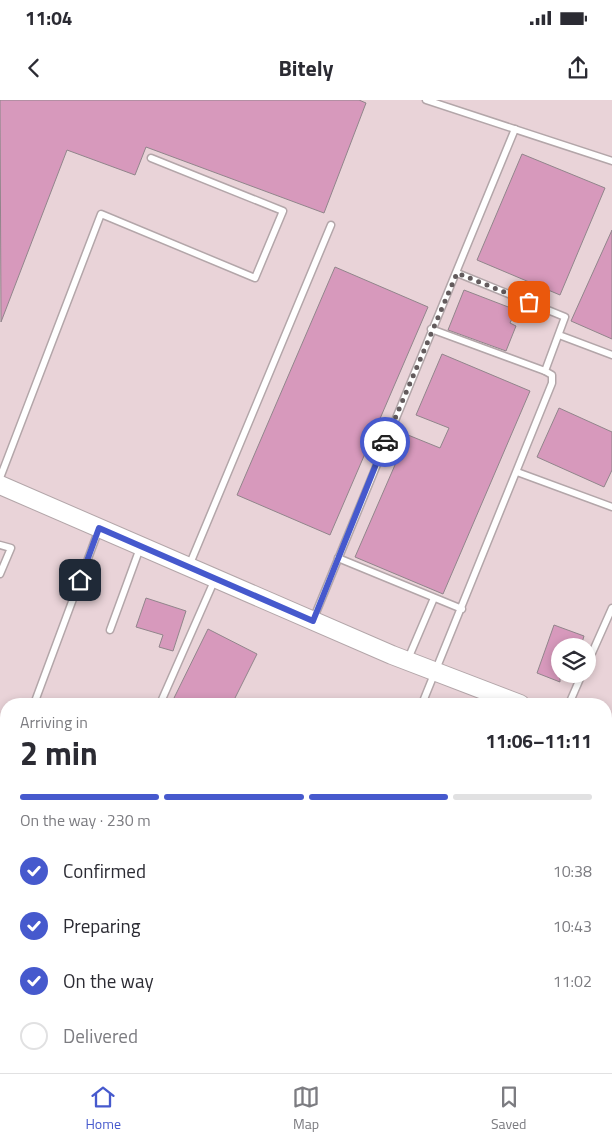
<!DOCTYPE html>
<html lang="en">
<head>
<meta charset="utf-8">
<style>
  :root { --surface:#fff; --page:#f2f2f3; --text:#2b2b33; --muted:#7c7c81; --line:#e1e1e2; --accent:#4659cd }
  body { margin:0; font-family:"Titillium Web",sans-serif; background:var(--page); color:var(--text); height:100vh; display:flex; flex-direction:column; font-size:19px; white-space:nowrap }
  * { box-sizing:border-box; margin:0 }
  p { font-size:16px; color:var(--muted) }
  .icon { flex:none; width:28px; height:28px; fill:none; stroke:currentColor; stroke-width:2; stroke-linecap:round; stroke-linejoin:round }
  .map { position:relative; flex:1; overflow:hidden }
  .drawer { position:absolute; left:0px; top:598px; width:612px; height:376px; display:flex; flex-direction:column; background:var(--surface); border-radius:20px 20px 0 0; box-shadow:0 2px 8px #0003 }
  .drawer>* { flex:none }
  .fabs { position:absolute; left:551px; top:538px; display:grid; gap:10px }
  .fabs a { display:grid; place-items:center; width:45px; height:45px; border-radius:50%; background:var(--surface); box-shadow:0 2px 8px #0003; font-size:25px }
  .pin { position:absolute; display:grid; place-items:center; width:42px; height:42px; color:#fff; margin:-21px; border-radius:10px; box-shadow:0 2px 8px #0006 }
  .courier { position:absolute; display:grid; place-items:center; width:50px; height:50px; margin:-25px; border:4px solid #4659cd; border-radius:50%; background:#fff; color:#222; box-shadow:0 1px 6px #0007 }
  .headline em { font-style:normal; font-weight:700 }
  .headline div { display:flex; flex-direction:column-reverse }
  .headline { display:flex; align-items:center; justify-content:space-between; height:85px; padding:0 20px }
  h1 { font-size:32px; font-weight:700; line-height:38px }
  .bar { display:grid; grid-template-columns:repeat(4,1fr); gap:8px 5px; align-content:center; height:60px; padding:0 20px }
  .bar i { height:6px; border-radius:4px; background:var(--line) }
  .bar .current { background:var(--accent) }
  .bar p { grid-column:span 4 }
  ol { padding:0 20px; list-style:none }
  li { display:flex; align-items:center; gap:15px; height:55px }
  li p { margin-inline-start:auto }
  li .icon { padding:5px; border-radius:50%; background:var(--accent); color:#fff; stroke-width:4 }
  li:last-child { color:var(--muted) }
  li i { width:28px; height:28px; border:2px solid var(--line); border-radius:50% }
  .status { display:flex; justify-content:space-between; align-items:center; height:35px; padding:0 25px; background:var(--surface); direction:ltr }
  .status svg { height:14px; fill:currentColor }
  header { display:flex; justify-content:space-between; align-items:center; height:65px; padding:0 20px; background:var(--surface); font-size:22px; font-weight:700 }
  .tabs { display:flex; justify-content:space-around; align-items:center; height:70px; border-top:1px solid var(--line); background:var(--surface); font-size:14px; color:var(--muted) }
  .tabs a { display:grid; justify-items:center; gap:2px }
  .tabs .current { color:var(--accent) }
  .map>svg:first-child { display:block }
</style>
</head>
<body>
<div class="status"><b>11:04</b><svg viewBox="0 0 49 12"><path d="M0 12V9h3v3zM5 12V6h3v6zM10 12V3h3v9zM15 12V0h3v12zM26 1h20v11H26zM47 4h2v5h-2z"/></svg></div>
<header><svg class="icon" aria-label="back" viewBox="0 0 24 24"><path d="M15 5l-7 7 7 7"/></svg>Bitely<svg class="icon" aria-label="share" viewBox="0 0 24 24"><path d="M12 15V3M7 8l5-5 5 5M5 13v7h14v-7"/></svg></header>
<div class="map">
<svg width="612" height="973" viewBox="0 0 612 973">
  <rect width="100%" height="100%" fill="#f1e3e6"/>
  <!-- built -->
  <path fill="#e9d3d8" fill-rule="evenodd" d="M0,0H612V858L606,862V604H6V968H455L447,973H0ZM560,546H588V574H560Z"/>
  <!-- building -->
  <g fill="#d799bc" stroke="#91858b">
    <path d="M0,0H359L366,3L324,113L146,47L135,75L67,50L1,222Z"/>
    <path d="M522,54L605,88L560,195L477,160Z"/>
    <path d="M612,130V239L571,221Z"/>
    <path d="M335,167L428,207L330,435L237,395Z"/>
    <path d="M464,190L516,210L510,223L516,226L506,251L448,230Z"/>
    <path d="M442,254L530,291L443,494L355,457L408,335L440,348L449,328L416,315Z"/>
    <path d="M559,308L612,332V370L604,387L537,357Z"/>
    <path d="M146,498L186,511L173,551L159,547L163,535L136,527Z"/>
    <path d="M554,525L584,536L581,546H560V582L537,573Z"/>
    <path d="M208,529L257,554L232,604H185L174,598Z"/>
  </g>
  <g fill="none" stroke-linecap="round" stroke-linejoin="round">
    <!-- lane casing -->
    <g stroke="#b3a6a9" stroke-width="9">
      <g id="lane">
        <path d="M426,0L612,61"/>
        <path d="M457,173L565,217L545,271"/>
        <path d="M559,235L612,255"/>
        <path d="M517,372L612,407"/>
        <path d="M0,378L101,114L255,178L283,111L151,58"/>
        <path d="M0,445L11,448L0,474"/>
        <path d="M338,458L462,509"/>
        <path d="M189,466L331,125"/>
        <path d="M313,520L515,29"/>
        <path d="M110,530L140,448"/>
        <path d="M408,559L434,498"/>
        <path d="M588,562L612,508"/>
        <path d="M34,604L99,429"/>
        <path d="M160,604L215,479"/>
        <path d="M302,604H303"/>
        <path d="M422,604L552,283V275L545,271L431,229"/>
        <path d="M569,604L582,574"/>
        <path d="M0,695L6,678"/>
        <path d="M0,894L6,883"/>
        <path d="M0,935L6,928"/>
        <path d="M67,968L71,973"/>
        <path d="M226,968L237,973"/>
      </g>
    </g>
    <!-- secondary casing -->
    <g stroke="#b3a6a9" stroke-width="20">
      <g id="secondary">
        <path d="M0,385L392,555L520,604"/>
        <path d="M606,642L612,645"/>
        <path d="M606,883L612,879"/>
        <path d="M606,907L612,903"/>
        <path d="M478,973L486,968"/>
        <path d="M511,973L519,968"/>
      </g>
    </g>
    <!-- lane -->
    <use href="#lane" stroke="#fff" stroke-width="6"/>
    <!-- secondary -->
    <use href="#secondary" stroke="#fff" stroke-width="18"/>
  </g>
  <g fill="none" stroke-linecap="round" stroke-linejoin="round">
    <!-- done -->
    <path stroke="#635b5d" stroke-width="5" stroke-dasharray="0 9" d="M385,342L457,173L529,202"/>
    <!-- route -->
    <path stroke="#4659cd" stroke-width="6" d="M80,480L99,428L313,521L385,342"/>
  </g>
</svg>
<div class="fabs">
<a><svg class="icon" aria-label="layers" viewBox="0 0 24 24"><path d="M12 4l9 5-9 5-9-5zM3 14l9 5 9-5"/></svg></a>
</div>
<div class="pin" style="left:529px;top:202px;background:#ea580c"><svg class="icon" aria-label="bag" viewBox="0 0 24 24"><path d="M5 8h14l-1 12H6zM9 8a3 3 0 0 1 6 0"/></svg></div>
<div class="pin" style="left:80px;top:480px;background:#1f2937"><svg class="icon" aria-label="home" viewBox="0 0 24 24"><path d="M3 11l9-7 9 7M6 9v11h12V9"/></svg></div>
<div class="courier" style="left:385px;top:342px"><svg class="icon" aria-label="car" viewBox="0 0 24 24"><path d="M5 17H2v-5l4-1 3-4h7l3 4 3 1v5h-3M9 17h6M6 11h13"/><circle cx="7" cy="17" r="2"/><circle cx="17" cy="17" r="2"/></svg></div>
<section class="drawer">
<div class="headline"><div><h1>2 min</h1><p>Arriving in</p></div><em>11:06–11:11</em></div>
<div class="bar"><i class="current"></i><i class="current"></i><i class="current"></i><i></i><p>On the way · 230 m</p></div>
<ol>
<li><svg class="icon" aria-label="check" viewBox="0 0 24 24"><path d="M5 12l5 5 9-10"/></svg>Confirmed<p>10:38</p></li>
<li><svg class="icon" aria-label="check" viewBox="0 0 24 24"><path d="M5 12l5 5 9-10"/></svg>Preparing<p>10:43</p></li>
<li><svg class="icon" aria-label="check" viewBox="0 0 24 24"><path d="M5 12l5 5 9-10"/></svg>On the way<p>11:02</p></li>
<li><i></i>Delivered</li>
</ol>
</section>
</div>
<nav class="tabs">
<a class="current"><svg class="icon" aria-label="home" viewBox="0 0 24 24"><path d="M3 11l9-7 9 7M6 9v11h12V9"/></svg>Home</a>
<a><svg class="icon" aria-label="map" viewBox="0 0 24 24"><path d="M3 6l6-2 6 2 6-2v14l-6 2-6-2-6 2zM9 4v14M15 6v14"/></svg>Map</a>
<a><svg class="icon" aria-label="saved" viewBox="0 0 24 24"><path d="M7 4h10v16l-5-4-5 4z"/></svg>Saved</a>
</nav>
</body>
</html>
